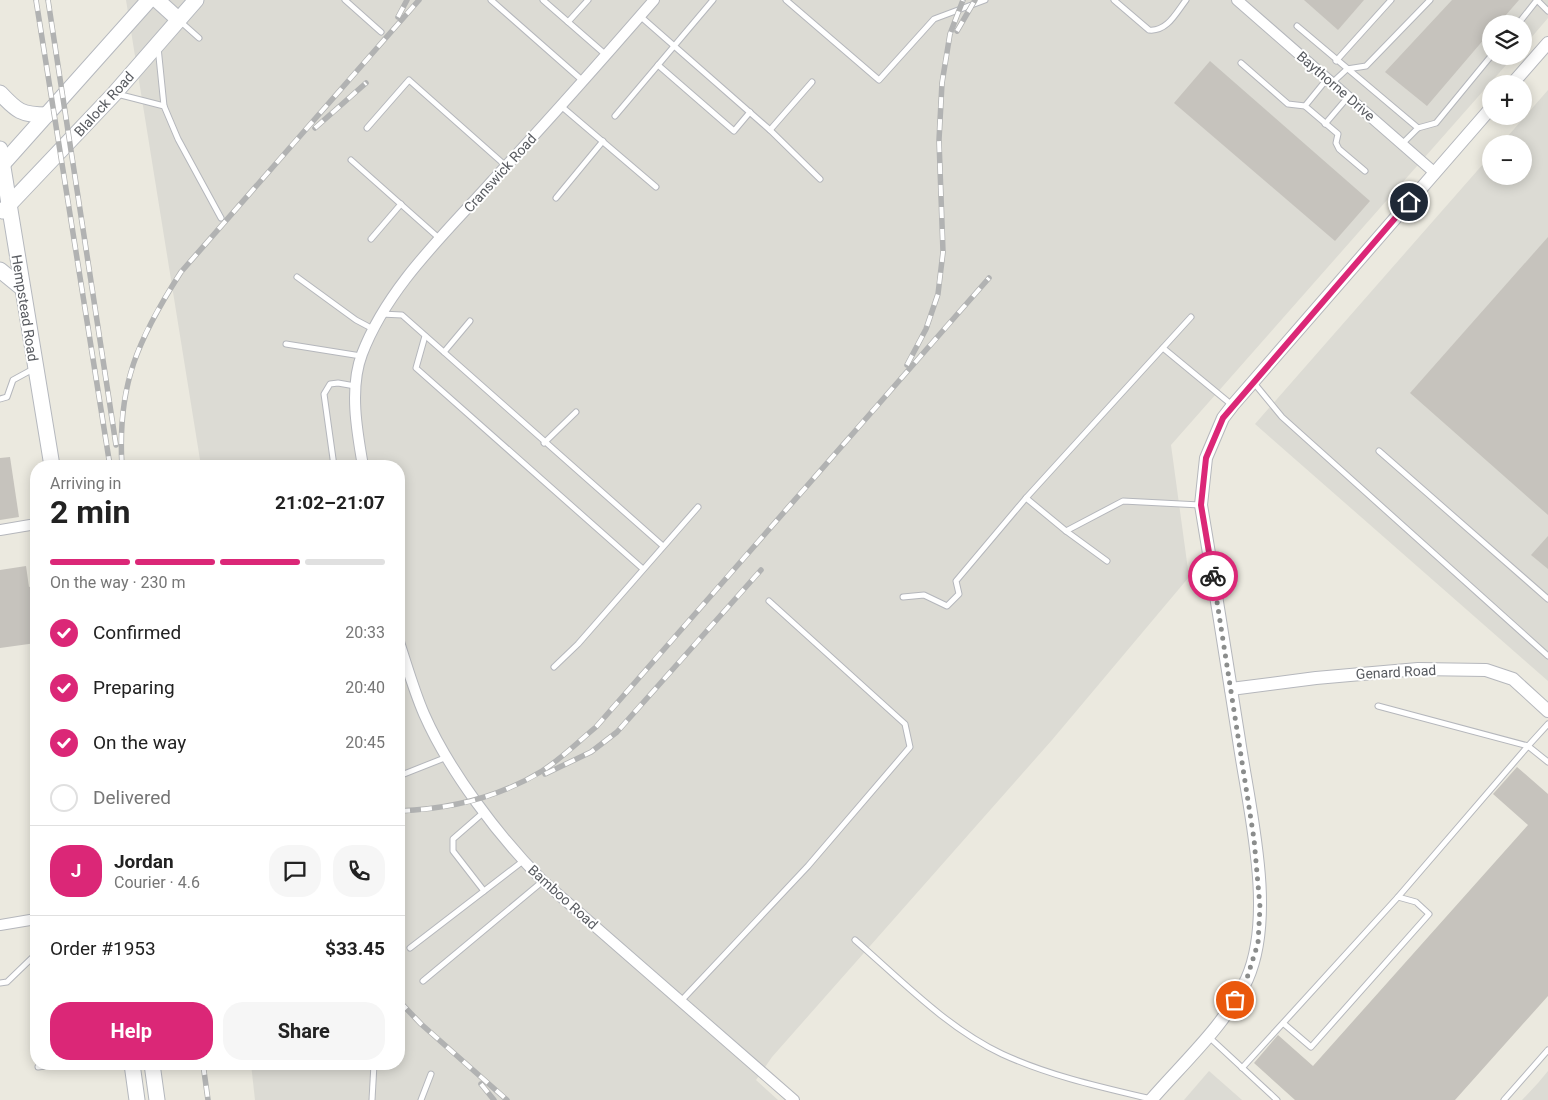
<!DOCTYPE html>
<html lang="en">
<head>
<meta charset="utf-8">
<style>
  :root { --surface:#fff; --page:#f6f6f6; --text:#222; --muted:#767676; --line:#e0e0e0; --accent:#db2777 }
  body { margin:0; font-family:Roboto,sans-serif; background:var(--page); color:var(--text); height:100vh; display:flex; flex-direction:column; font-size:19px; white-space:nowrap }
  * { box-sizing:border-box; margin:0 }
  p { font-size:16px; color:var(--muted) }
  .icon { flex:none; width:28px; height:28px; fill:none; stroke:currentColor; stroke-width:2; stroke-linecap:round; stroke-linejoin:round }
  .map { position:relative; flex:1; overflow:hidden }
  .panel { position:absolute; left:30px; top:460px; width:375px; height:610px; display:flex; flex-direction:column; background:var(--surface); border-radius:20px; box-shadow:0 2px 12px #0003 }
  .panel>* { flex:none }
  .fabs { position:absolute; left:1482px; top:15px; display:grid; gap:10px }
  .fabs a { display:grid; place-items:center; width:50px; height:50px; border-radius:50%; background:var(--surface); box-shadow:0 2px 12px #0003; font-size:25px }
  .pin { position:absolute; display:grid; place-items:center; width:42px; height:42px; color:#fff; margin:-21px; border:2px solid #fff; border-radius:50%; box-shadow:0 1px 5px #0007 }
  .courier { position:absolute; display:grid; place-items:center; width:50px; height:50px; margin:-25px; border:4px solid #db2777; border-radius:50%; background:#fff; color:#222; box-shadow:0 1px 6px #0007 }
  .summary em { font-style:normal; font-weight:700 }
  .summary div { display:flex; flex-direction:column-reverse }
  .summary { display:flex; align-items:center; justify-content:space-between; height:85px; padding:0 20px }
  h1 { font-size:32px; font-weight:700; line-height:38px }
  .bar { display:grid; grid-template-columns:repeat(4,1fr); gap:8px 5px; align-content:center; height:60px; padding:0 20px }
  .bar i { height:6px; border-radius:4px; background:var(--line) }
  .bar .current { background:var(--accent) }
  .bar p { grid-column:span 4 }
  .line { display:flex; align-items:center; gap:12px; padding:0 20px; border-top:1px solid var(--line) }
  .line div { flex:1 }
  .round { display:grid; place-items:center; flex:none; width:52px; height:52px; border-radius:20px; background:var(--page) }
  ol { padding:0 20px; list-style:none }
  li { display:flex; align-items:center; gap:15px; height:55px }
  li p { margin-inline-start:auto }
  li .icon { padding:5px; border-radius:50%; background:var(--accent); color:#fff; stroke-width:4 }
  li:last-child { color:var(--muted) }
  li i { width:28px; height:28px; border:2px solid var(--line); border-radius:50% }
  .button { display:flex; gap:10px; margin-top:auto; padding:10px 20px }
  .button a { flex:1; height:58px; border-radius:20px; background:var(--accent); color:#fff; font-size:20px; font-weight:700; line-height:58px; text-align:center }
  .button a+a { background:var(--page); color:var(--text) }
  .map>svg:first-child { display:block }
</style>
</head>
<body>
<div class="map">
<svg width="1548" height="1100" viewBox="0 0 1548 1100">
  <rect width="100%" height="100%" fill="#ebe9df"/>
  <!-- industrial -->
  <g fill="#dcdbd4">
    <path d="M67,0H1548V18L1524,46V24H1491V56H1514L1171,445L1189,577L1052,740L772,1057L756,1080L778,1100H255L251,1064H399V466H201L126,0Z"/>
    <path d="M1548,90V681L1255,424L1491,155V176H1524V144H1501Z"/>
    <path d="M1209,1071L1242,1100H1184Z"/>
    <path d="M1548,1071V1100H1522L1538,1083Z"/>
  </g>
  <!-- building -->
  <g fill="#c6c3bd">
    <path d="M1304,0H1364L1338,30Z"/>
    <path d="M1452,0H1519L1498,24H1491V31L1427,106L1385,72Z"/>
    <path d="M1210,61L1370,201L1335,241L1174,103Z"/>
    <path d="M1548,237V515L1410,393Z"/>
    <path d="M10,457L19,517L0,520V458Z"/>
    <path d="M1548,536V569L1531,555Z"/>
    <path d="M26,566L29,587L32,586L36,612V643L0,648V570Z"/>
    <path d="M1517,767L1548,794V996L1455,1100H1295L1254,1063L1278,1035L1313,1066L1528,825L1493,794Z"/>
  </g>
  <g fill="none" stroke-linecap="round" stroke-linejoin="round">
    <!-- service casing -->
    <g stroke="#b5b7bc" stroke-width="7">
      <g id="service">
        <path d="M345,0L381,32"/>
        <path d="M491,0L583,81"/>
        <path d="M543,0L606,55"/>
        <path d="M786,0L879,80L934,19L985,0"/>
        <path d="M1114,0L1149,30C1167,32 1176,13 1186,0"/>
        <path d="M640,16L770,130L820,179"/>
        <path d="M181,22L199,38"/>
        <path d="M568,22L588,0"/>
        <path d="M1518,24L1537,0L1548,11"/>
        <path d="M1297,26L1418,128"/>
        <path d="M158,47L164,106"/>
        <path d="M1336,61L1391,0"/>
        <path d="M1241,63L1288,104L1305,106L1338,134L1336,143L1339,149L1365,171"/>
        <path d="M658,65L734,131L750,112"/>
        <path d="M1332,83L1347,69L1366,66L1430,0"/>
        <path d="M117,94L164,106L178,139L221,218"/>
        <path d="M561,106L656,187"/>
        <path d="M1305,106L1327,79"/>
        <path d="M615,116L713,0"/>
        <path d="M1325,124L1348,97"/>
        <path d="M367,128L409,80L506,166"/>
        <path d="M770,130L812,82"/>
        <path d="M1402,144L1418,128L1436,123L1491,56"/>
        <path d="M351,160L440,239"/>
        <path d="M556,198L603,141"/>
        <path d="M371,239L401,204"/>
        <path d="M297,277L356,320L373,329"/>
        <path d="M381,314L402,315L663,546"/>
        <path d="M425,336L416,368L643,569"/>
        <path d="M286,344L361,356"/>
        <path d="M1163,348L1232,405"/>
        <path d="M444,352L470,321"/>
        <path d="M1254,383L1282,417L1548,656"/>
        <path d="M0,399L7,397L13,380L35,368"/>
        <path d="M544,443L576,412"/>
        <path d="M1379,451L1548,599"/>
        <path d="M334,466L324,394L330,384L338,383L355,386"/>
        <path d="M1026,498L1066,531L1107,561"/>
        <path d="M1066,531L1123,501L1200,505"/>
        <path d="M903,597L924,595L947,606L959,594L956,581L1026,498L1191,317"/>
        <path d="M554,667L578,644L698,507"/>
        <path d="M1378,706L1528,746L1548,724"/>
        <path d="M399,776L447,757"/>
        <path d="M484,891L453,851V839L484,812"/>
        <path d="M1398,897L1528,746L1548,762"/>
        <path d="M855,940C901,980 947,1028 1002,1054C1050,1076 1100,1087 1151,1099"/>
        <path d="M410,948L523,861"/>
        <path d="M423,981L543,881"/>
        <path d="M0,983L7,982L36,954"/>
        <path d="M681,1001L808,866L910,747L905,724L769,601"/>
        <path d="M1209,1037L1277,1100"/>
        <path d="M38,1067L60,1064"/>
        <path d="M1242,1068L1398,897L1416,902L1429,914L1311,1047L1283,1023"/>
        <path d="M372,1100L374,1064"/>
        <path d="M421,1100L431,1074"/>
        <path d="M1504,1100L1548,1050"/>
      </g>
    </g>
    <!-- minor casing -->
    <g stroke="#b5b7bc" stroke-width="12">
      <g id="minor">
        <path d="M1237,0L1435,173"/>
        <path d="M363,466C357,432 349,388 362,354C388,286 445,234 493,180C548,121 601,61 654,0"/>
        <path d="M0,530L36,524"/>
        <path d="M399,642C407,666 414,691 424,714C449,771 499,837 543,881L794,1100"/>
        <path d="M0,925L36,919"/>
      </g>
    </g>
    <!-- tertiary casing -->
    <g stroke="#b5b7bc" stroke-width="14">
      <g id="tertiary">
        <path d="M1512,84L1548,43"/>
        <path d="M1231,689L1316,678L1418,669L1486,670L1513,679L1548,711"/>
        <path d="M1151,1100C1183,1063 1227,1023 1247,979C1276,914 1249,809 1239,740C1227,662 1214,583 1201,505L1206,458L1223,418L1233,405L1491,108"/>
      </g>
    </g>
    <!-- secondary casing -->
    <g stroke="#b5b8be" stroke-width="17">
      <g id="secondary">
        <path d="M157,0L179,20"/>
        <path d="M0,93C17,111 21,115 47,115"/>
        <path d="M0,149L52,466"/>
        <path d="M0,167L149,0"/>
        <path d="M3,211L114,94L196,0"/>
        <path d="M0,270L22,288"/>
        <path d="M132,1064L137,1100"/>
        <path d="M152,1064L157,1100"/>
      </g>
    </g>
    <!-- service -->
    <use href="#service" stroke="#fff" stroke-width="5"/>
    <!-- minor -->
    <use href="#minor" stroke="#fff" stroke-width="10"/>
    <!-- tertiary -->
    <use href="#tertiary" stroke="#fff" stroke-width="12"/>
    <!-- secondary -->
    <use href="#secondary" stroke="#fff" stroke-width="15"/>
    <!-- rail casing -->
    <g stroke="#b1b2b2" stroke-width="5.5">
      <g id="rail">
        <path d="M36,0L110,466"/>
        <path d="M48,0L116,445"/>
        <path d="M398,17L407,0"/>
        <path d="M957,31L975,0"/>
        <path d="M315,128L366,83"/>
        <path d="M907,365L926,329L938,294L943,252L939,140L942,83L950,34L963,0"/>
        <path d="M122,466C117,385 138,339 181,272L419,0"/>
        <path d="M545,774L591,752L617,732L761,570"/>
        <path d="M399,811C450,809 498,798 542,771C561,759 579,741 596,727L989,278"/>
        <path d="M399,1001L421,1024L507,1100"/>
        <path d="M203,1064L208,1100"/>
        <path d="M481,1084L494,1100"/>
      </g>
    </g>
    <!-- rail -->
    <use href="#rail" stroke="#fff" stroke-width="4" stroke-dasharray="11" stroke-linecap="butt"/>
  </g>
  <g fill="none" stroke-linecap="round" stroke-linejoin="round">
    <!-- done -->
    <path stroke="#8b8d8c" stroke-width="5" stroke-dasharray="0 9" d="M1213,576L1254,839L1260,907L1258,943L1247,978L1235,1000"/>
    <!-- route -->
    <path stroke="#db2777" stroke-width="6" d="M1213,576L1201,505L1206,458L1223,418L1409,202"/>
  </g>
  <g text-anchor="middle" dominant-baseline="central" stroke-width="4" stroke-linejoin="round" paint-order="stroke">
    <!-- street labels -->
    <g font-size="14" fill="#585b60" stroke="#fff">
      <text transform="translate(1336 86) rotate(41)">Baythorne Drive</text>
      <text transform="translate(104 104) rotate(-48)">Blalock Road</text>
      <text transform="translate(500 173) rotate(-48)">Cranswick Road</text>
      <text transform="translate(25 308) rotate(81)">Hempstead Road</text>
      <text transform="translate(1396 672) rotate(-3)">Genard Road</text>
      <text transform="translate(563 897) rotate(42)">Bamboo Road</text>
    </g>
  </g>
</svg>
<div class="fabs">
<a><svg class="icon" aria-label="layers" viewBox="0 0 24 24"><path d="M12 4l9 5-9 5-9-5zM3 14l9 5 9-5"/></svg></a>
<a>+</a>
<a>−</a>
</div>
<div class="pin" style="left:1235px;top:1000px;background:#ea580c"><svg class="icon" aria-label="bag" viewBox="0 0 24 24"><path d="M5 8h14l-1 12H6zM9 8a3 3 0 0 1 6 0"/></svg></div>
<div class="pin" style="left:1409px;top:202px;background:#1f2937"><svg class="icon" aria-label="home" viewBox="0 0 24 24"><path d="M3 11l9-7 9 7M6 9v11h12V9"/></svg></div>
<div class="courier" style="left:1213px;top:576px"><svg class="icon" aria-label="bike" viewBox="0 0 24 24"><circle cx="6" cy="16" r="4"/><circle cx="18" cy="16" r="4"/><path d="M6 16l4-8h5l3 8M10 8l3 8H6M13 5h3"/></svg></div>
<section class="panel">
<div class="summary"><div><h1>2 min</h1><p>Arriving in</p></div><em>21:02–21:07</em></div>
<div class="bar"><i class="current"></i><i class="current"></i><i class="current"></i><i></i><p>On the way · 230 m</p></div>
<ol>
<li><svg class="icon" aria-label="check" viewBox="0 0 24 24"><path d="M5 12l5 5 9-10"/></svg>Confirmed<p>20:33</p></li>
<li><svg class="icon" aria-label="check" viewBox="0 0 24 24"><path d="M5 12l5 5 9-10"/></svg>Preparing<p>20:40</p></li>
<li><svg class="icon" aria-label="check" viewBox="0 0 24 24"><path d="M5 12l5 5 9-10"/></svg>On the way<p>20:45</p></li>
<li><i></i>Delivered</li>
</ol>
<div class="line" style="height:90px"><b class="round" style="background:var(--accent);color:#fff">J</b><div><b>Jordan</b><p>Courier · 4.6</p></div><a class="round"><svg class="icon" aria-label="chat" viewBox="0 0 24 24"><path d="M4 5h16v11H9l-5 4z"/></svg></a><a class="round"><svg class="icon" aria-label="phone" viewBox="0 0 24 24"><path d="M5 4h4l2 5-3 2q2 4 5 5l2-3 5 2v4C11 20 4 13 5 4z"/></svg></a></div>
<div class="line" style="height:65px"><div>Order #1953</div><b>$33.45</b></div>
<div class="button"><a>Help</a><a>Share</a></div>
</section>
</div>
</body>
</html>
